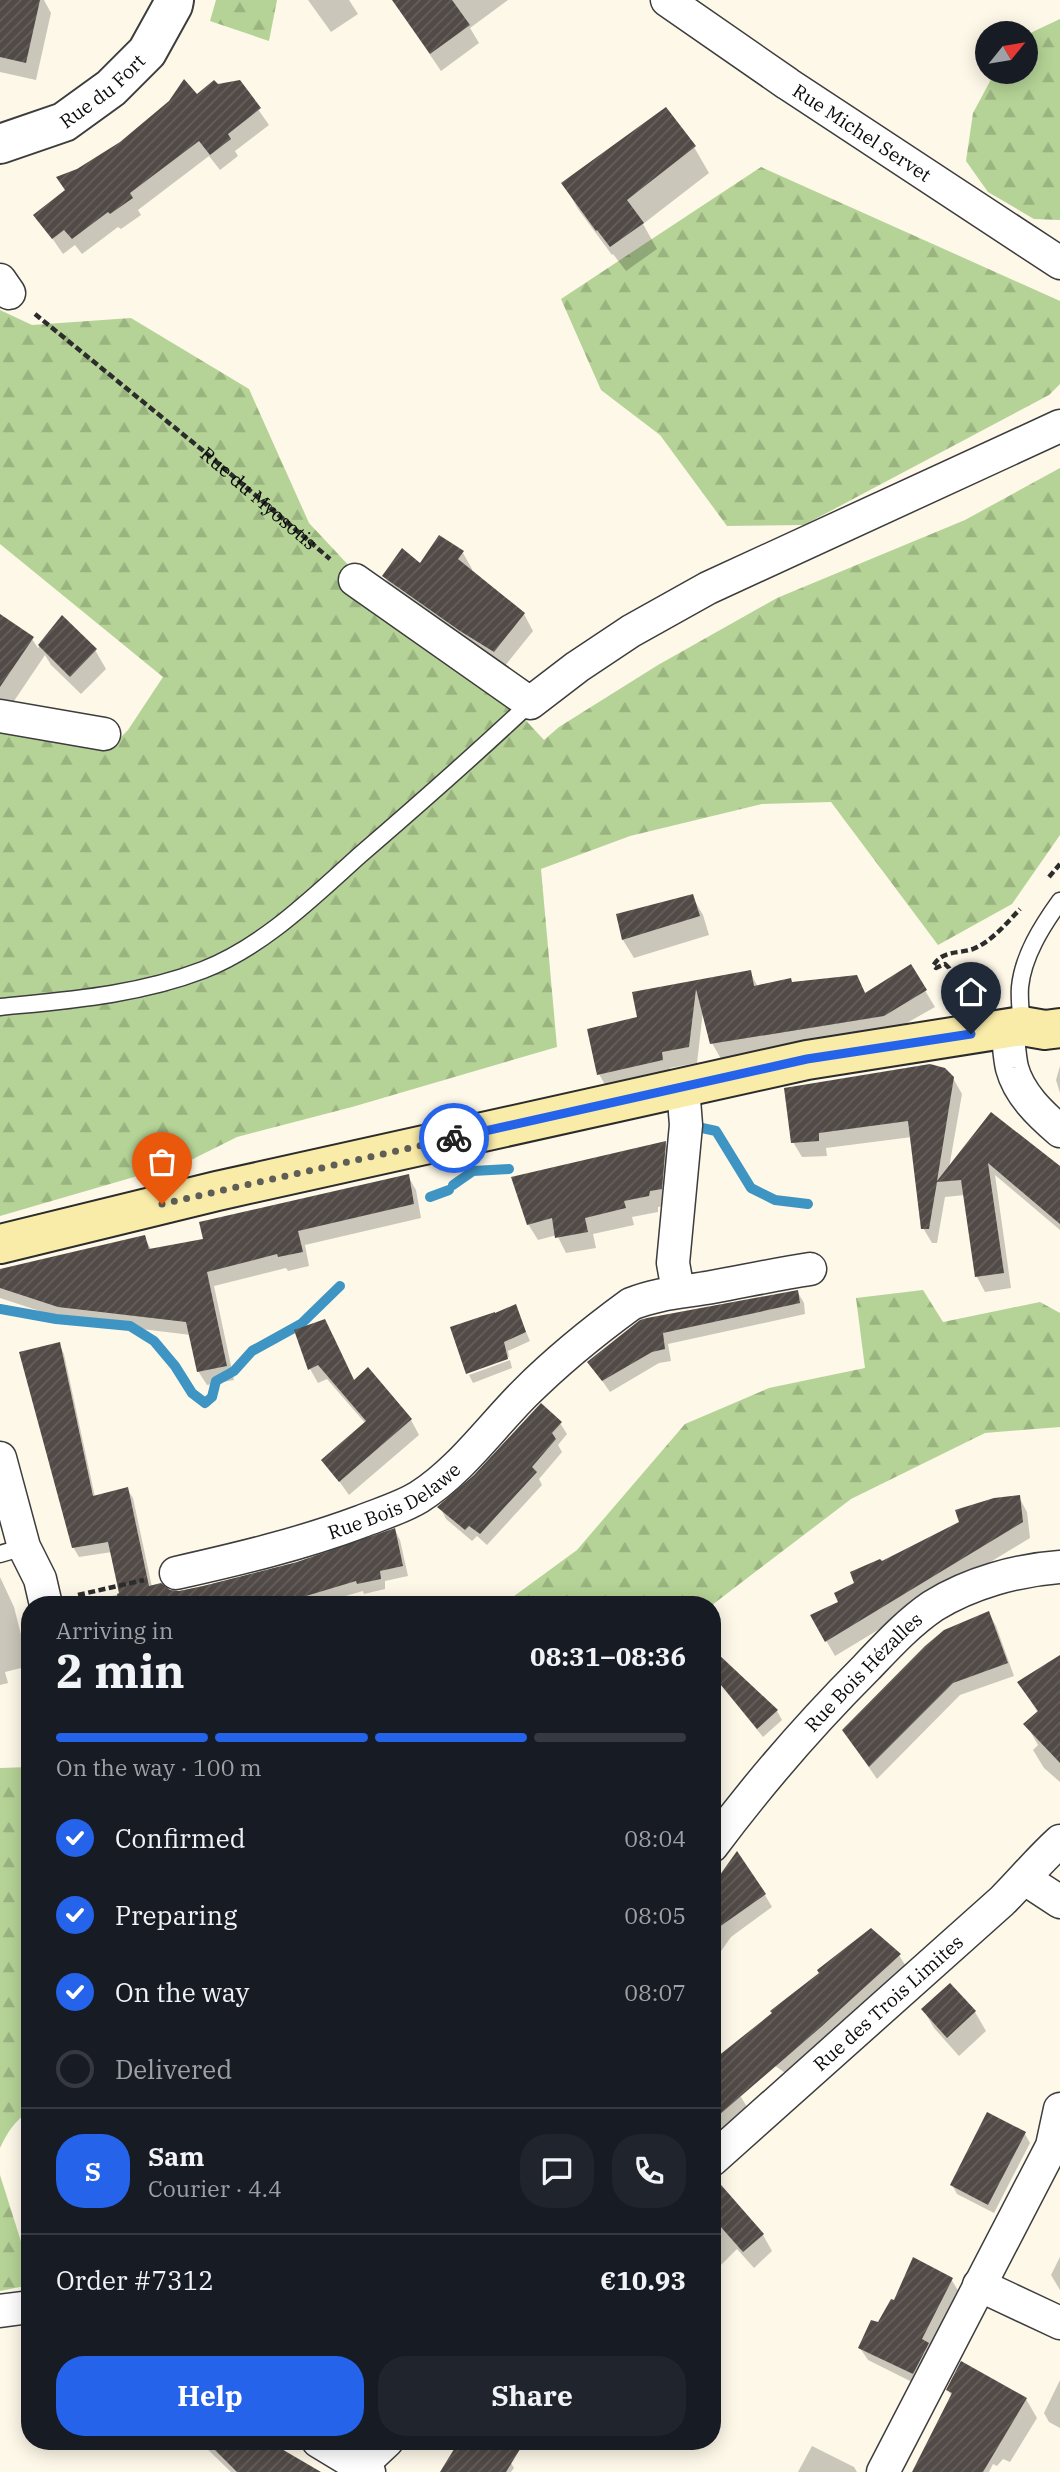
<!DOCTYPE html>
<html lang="en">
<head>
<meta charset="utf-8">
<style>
  :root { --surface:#171b24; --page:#20242c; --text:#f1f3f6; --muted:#9ea1a6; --line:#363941; --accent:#2563eb }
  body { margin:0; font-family:"IBM Plex Serif",serif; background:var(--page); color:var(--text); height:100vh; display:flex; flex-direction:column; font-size:26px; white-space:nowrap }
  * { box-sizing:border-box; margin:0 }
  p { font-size:23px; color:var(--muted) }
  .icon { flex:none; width:38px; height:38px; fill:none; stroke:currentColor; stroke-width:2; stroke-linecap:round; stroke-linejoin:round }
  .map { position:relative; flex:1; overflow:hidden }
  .side { position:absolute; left:21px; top:1596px; width:700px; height:854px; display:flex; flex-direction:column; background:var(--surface); border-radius:28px; box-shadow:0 4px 18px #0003 }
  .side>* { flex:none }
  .needle { width:46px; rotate:60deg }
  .controls { position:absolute; left:975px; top:21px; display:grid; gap:14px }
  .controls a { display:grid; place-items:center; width:63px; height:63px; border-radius:50%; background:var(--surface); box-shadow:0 4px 18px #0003; font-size:35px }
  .pin { position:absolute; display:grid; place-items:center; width:60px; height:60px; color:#fff; margin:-72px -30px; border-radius:50% 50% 50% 0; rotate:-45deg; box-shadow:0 0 7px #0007 }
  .pin .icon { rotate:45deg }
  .courier { position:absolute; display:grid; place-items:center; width:70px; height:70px; margin:-35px; border:5px solid #2563eb; border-radius:50%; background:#fff; color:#222; box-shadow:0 2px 9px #0007 }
  .overview em { font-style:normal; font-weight:700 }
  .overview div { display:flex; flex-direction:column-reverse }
  .overview { display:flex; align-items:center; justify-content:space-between; height:119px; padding:0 35px }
  h1 { font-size:46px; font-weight:700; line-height:52px }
  .bar { display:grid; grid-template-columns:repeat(4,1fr); gap:10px 7px; align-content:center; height:84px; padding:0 35px }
  .bar i { height:9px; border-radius:5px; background:var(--line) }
  .bar .current { background:var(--accent) }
  .bar p { grid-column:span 4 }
  .line { display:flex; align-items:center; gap:18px; padding:0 35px; border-top:2px solid var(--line) }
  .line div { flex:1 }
  .round { display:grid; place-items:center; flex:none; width:74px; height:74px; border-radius:28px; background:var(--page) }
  ol { padding:0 35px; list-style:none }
  li { display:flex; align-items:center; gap:21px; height:77px }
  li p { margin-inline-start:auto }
  li .icon { padding:7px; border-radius:50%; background:var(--accent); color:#fff; stroke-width:4 }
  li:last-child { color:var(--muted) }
  li i { width:38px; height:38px; border:4px solid var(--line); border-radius:50% }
  .cta { display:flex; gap:14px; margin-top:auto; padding:14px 35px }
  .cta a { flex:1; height:80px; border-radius:28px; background:var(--accent); color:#fff; font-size:28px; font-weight:700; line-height:80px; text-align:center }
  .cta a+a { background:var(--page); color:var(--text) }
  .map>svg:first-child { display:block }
</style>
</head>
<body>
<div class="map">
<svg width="1060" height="2472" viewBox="0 0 1060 2472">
  <defs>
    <pattern id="forest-firs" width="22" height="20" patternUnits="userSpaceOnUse" patternTransform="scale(1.75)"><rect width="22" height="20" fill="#b5d396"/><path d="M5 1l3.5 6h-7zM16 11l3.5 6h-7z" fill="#9ab480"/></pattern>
    <pattern id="building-hatch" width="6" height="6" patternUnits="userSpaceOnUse" patternTransform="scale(1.75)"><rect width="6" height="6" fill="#514a47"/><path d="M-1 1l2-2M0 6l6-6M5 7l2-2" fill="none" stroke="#65605d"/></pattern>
  </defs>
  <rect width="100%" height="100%" fill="#fdf8e8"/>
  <!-- forest -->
  <g fill="url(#forest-firs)">
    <path d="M216,0H277L269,41L210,21Z"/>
    <path d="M1060,19V220L1034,219L988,192L966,161L973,113L995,72H1026V35Z"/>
    <path d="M761,167L1060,301V384L1049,395L804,525L727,526L660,435L601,390L561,299Z"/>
    <path d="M0,310L32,325L131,318L249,389L309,523L352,569L505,698L544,740L559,727L658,665L777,598L965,520L1060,468V835L1012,904L938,945L831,802L762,804L630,836L541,869L557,1047L352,1107L237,1137L189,1161L0,1216V725L113,745L128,730L163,677L0,544Z"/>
    <path d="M923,1290L943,1322L1040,1302L1060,1313V1427L985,1433L851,1499L712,1605H502L577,1550L685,1424L769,1388L865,1368L856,1298Z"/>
    <path d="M30,1767V2111C15,2120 7,2133 0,2148V1768Z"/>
    <path d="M0,2175L30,2270V2285L0,2291Z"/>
  </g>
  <!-- shadow -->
  <g fill="#0003">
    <path d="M0,0H44L51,13L36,80L0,72Z"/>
    <path d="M308,0H349L358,14L331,32Z"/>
    <path d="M401,0H508L470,28L479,43L441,71L407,21Z"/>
    <path d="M239,82L269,125L235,151L238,156L220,170L209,156L138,210L141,215L121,229L118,227L82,254L75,245L63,254L36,215L66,191L78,171L197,97L217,86Z"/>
    <path d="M665,109L694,147L709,173L643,224L657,249L626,271L613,254L612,255L578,209L564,184Z"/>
    <path d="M463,553L472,569L471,571L524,614L533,631L504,667L394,592L384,576Z"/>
    <path d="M0,616L32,639L38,648L63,618L95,650L106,669L81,694L51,665L45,655L8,710L0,711Z"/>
    <path d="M692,896L703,915L709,935L634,958L623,940L618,915Z"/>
    <path d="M910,966L935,1007L891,1032L721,1059L712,1043L703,1011L697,1063L670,1068L671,1076L608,1090L599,1074L639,1019L634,993L750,972L758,987L856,977L866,994Z"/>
    <path d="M1060,1066V1093L1056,1080Z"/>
    <path d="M953,1078L962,1094L949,1168L992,1115L1060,1169V1230L995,1175L1011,1288L985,1292L977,1277L965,1195L945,1197L937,1243H932L923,1228L912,1137L826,1148L827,1156L802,1157L793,1142Z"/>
    <path d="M665,1143L674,1159L670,1205L658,1207V1212L632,1217L634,1225L593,1234L596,1248L566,1253L557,1235L538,1240L528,1224Z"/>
    <path d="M408,1176L416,1190L421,1218L305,1245L309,1266L288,1271L286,1268L214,1286L234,1380L207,1385L198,1371L191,1335L67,1320L0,1298V1271L144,1237L152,1251L206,1240Z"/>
    <path d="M797,1291L804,1303L805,1314L668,1344L671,1361L659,1363L610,1392L589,1362L641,1322Z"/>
    <path d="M515,1306L530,1341L508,1351L509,1357L467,1372Z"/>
    <path d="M333,1335L355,1382L411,1420L419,1435L349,1495L324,1460L366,1424L327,1379L318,1383L310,1369Z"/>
    <path d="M59,1344L64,1354L95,1497L127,1489L133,1498L152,1587L180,1593L298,1563L395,1530L400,1540L408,1576L385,1581V1589L364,1594L363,1591L314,1605H90L89,1601L121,1594L112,1552L79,1557L73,1547Z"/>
    <path d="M510,1360L512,1368L473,1383L469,1375Z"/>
    <path d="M560,1423L567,1434L558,1445L562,1452L539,1479L542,1485L487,1545L477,1536L472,1541L446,1519L440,1507Z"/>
    <path d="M1019,1497L1027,1512L1030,1538L835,1656L812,1616L840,1602L857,1584L881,1563Z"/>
    <path d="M0,1566V1577L14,1607L29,1666L5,1672L8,1683L0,1685Z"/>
    <path d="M989,1613L996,1626L1014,1676L960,1695L877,1779L852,1743Z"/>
    <path d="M1060,1656V1782L1044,1768L1033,1750L1038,1745L1026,1724L1038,1713L1019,1682Z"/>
    <path d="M712,1674L777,1711L782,1720L763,1737Z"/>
    <path d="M712,1889L765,1895L772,1907L731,1937L712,1964Z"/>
    <path d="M899,1955L907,1968L788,2075L753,2050Z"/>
    <path d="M950,1986L975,2012L986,2031L959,2056L934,2028L923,2009Z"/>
    <path d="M712,2077L741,2097L750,2112L712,2145Z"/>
    <path d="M1025,2134L1030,2143L994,2213L957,2194L952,2185Z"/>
    <path d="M712,2194L763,2235L772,2251L754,2268L737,2249L712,2274Z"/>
    <path d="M1060,2257V2290L1051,2275Z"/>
    <path d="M951,2279L959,2292L930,2348L920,2386L868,2360L860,2348L879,2325Z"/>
    <path d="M1060,2380V2428L1049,2422L1044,2413Z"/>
    <path d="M948,2390L1026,2399L1037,2418L1010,2462L1003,2459L997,2466L993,2464L989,2472H914L952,2397Z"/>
    <path d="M199,2441H267L310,2472H231Z"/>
    <path d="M812,2446L854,2467L857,2472H798Z"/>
    <path d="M503,2449L514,2468L511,2472H445Z"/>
  </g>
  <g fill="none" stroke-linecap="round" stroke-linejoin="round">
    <!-- stream -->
    <g stroke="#3e94c2" stroke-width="10">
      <path d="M702,1128L716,1131L751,1188L775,1200L808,1204"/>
      <path d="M453,1185L473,1171L509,1169"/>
      <path d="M430,1197L449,1190"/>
      <path d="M0,1309L56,1319L130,1326L154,1341L175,1366L192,1393L205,1403L212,1397L216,1381L234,1371L252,1351L301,1324L340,1286"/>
    </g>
  </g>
  <!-- building -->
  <g fill="url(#building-hatch)">
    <path d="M0,0H40L26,63L0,57Z"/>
    <path d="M392,0H452L470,25L430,54Z"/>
    <path d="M184,79L197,94L214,80L218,84L240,80L261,108L228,134L231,139L210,155L199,141L130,193L133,198L110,214L108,212L72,239L64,230L52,239L33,215L65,190L56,177L77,169L120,142L169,101Z"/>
    <path d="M666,107L696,146L627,200L644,223L610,247L597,230L596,231L561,183Z"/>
    <path d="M439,535L464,551L458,559L525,613L494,652L460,631L382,576L402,548L420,563Z"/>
    <path d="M0,614L34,637L0,687Z"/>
    <path d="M62,615L97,649L70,677L38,645Z"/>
    <path d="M693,894L700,916L622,940L616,914Z"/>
    <path d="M911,964L927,990L884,1016L710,1044L696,989L689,1047L662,1052L663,1060L597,1075L587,1029L637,1017L632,992L751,970L754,986L791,978L792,982L857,975L865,993Z"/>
    <path d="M930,1064L945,1068L954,1077L937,1181L991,1112L1060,1166V1224L988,1163L1004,1273L975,1277L961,1180L937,1182L929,1229H921L908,1121L819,1133V1141L791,1143L784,1088Z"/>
    <path d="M666,1141L662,1189L650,1191L649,1196L624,1201L626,1208L585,1218L588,1232L555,1238L552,1218L527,1225L511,1177Z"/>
    <path d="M409,1174L414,1204L298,1231L303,1252L278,1257L277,1254L207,1272L227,1366L197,1372L186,1322L58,1307L0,1288V1269L145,1235L149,1249L203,1239L199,1222Z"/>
    <path d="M798,1290L800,1303L663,1333L665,1349L652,1352L602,1381L587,1362L640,1320L647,1318Z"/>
    <path d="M516,1304L526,1332L504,1342L508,1359L466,1374L450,1327L495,1312V1313Z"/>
    <path d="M325,1319L354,1380L368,1367L412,1419L339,1482L321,1460L366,1421L318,1365L308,1370L294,1330Z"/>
    <path d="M60,1342L93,1496L128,1487L149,1586L161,1583L170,1590L179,1591L203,1586L297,1562L395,1528L403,1566L380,1571L381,1579L357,1584L356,1581L276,1605H118L117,1594L119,1593L108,1542L72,1548L19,1352Z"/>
    <path d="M541,1403L562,1422L552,1433L556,1439L532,1467L537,1472L480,1534L469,1526L465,1530L437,1507L474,1475Z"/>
    <path d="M1020,1495L1023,1522L825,1642L810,1615L838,1602L834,1593L854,1583L850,1572L880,1559L882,1561L959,1522L955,1510L994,1498Z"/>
    <path d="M989,1611L1008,1663L953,1683L869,1767L842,1730L925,1646L944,1630Z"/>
    <path d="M717,1653L778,1710L757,1729L712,1674V1657Z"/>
    <path d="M1060,1655V1763L1023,1724L1038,1711L1017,1682Z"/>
    <path d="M737,1851L766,1894L712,1932V1886Z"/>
    <path d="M871,1928L901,1954L821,2027L712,2121V2061L772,2013L770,2011L819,1973L817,1970Z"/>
    <path d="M950,1983L976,2011L947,2038L921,2009Z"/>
    <path d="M987,2112L1026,2132L988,2205L950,2185Z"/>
    <path d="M712,2178H715L764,2234L743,2252L712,2217Z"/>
    <path d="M913,2257L953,2278L922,2339L929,2343L913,2374L858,2348L871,2320L878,2322L891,2299L894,2300Z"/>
    <path d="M961,2361L1027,2398L983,2472H912L952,2393L946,2390Z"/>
    <path d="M206,2441H268L321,2472H237Z"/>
    <path d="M459,2441H525L506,2472H440Z"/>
  </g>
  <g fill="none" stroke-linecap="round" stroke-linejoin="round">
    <!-- service casing -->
    <g stroke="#3d3d3d" stroke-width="19">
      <g id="service">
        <path d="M0,1007C69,1000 138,995 203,970C264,946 312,898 360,855C418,805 475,755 530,703"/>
        <path d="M1022,1026C1021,1013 1019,1000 1020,987C1023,956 1042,926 1060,901"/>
        <path d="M0,1554L24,1547"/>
      </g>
    </g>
    <!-- minor casing -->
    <g stroke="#3d3d3d" stroke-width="35">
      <g id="minor">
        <path id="s2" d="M667,0L788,84L1060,263"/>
        <path d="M0,280L9,293"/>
        <path d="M355,580L530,703L577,667L631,631L708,588L1060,426"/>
        <path d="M0,716L104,734"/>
        <path d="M1007,1028C1009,1041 1009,1055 1012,1068C1019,1094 1040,1114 1060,1131"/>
        <path d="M678,1291L673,1263L686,1125L683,1087"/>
        <path d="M0,1458L24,1547L40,1579L46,1605"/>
        <path id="s3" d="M176,1573C238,1559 301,1544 360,1522C380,1514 401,1508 419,1497C460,1471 491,1427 525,1393C558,1360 594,1331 631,1304C658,1293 684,1292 712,1287C745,1281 777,1274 810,1269"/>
        <path id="s4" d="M712,1846C759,1783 810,1724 866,1668C887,1646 908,1623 933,1606C970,1583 1017,1570 1060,1567"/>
        <path d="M1025,1879L1060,1902"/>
        <path id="s5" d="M712,2160L1002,1901C1022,1881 1039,1860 1060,1841"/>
        <path d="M979,2285L1060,2323"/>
        <path d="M0,2311L30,2307"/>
        <path d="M318,2441L369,2472"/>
        <path d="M354,2472L387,2441"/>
        <path d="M883,2472L1052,2146L1060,2109"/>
      </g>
    </g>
    <!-- tertiary casing -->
    <g stroke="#3d3d3d" stroke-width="42">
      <g id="tertiary">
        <path id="s6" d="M0,144L64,122L111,88L147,52L173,5L174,0"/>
      </g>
    </g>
    <!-- secondary casing -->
    <g stroke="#2c2c2c" stroke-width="42">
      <path id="secondary" d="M0,1244L217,1191L807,1060L1022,1026L1045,1030L1060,1028"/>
    </g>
    <!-- path -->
    <g stroke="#2c2c2c" stroke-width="4.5" stroke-dasharray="7 3.5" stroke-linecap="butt">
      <path id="s1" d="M35,314L206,453L330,559"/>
      <path d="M1049,877L1060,864"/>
      <path d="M960,998L949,968L945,964L936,968L933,966C942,950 958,954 973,949C991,942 1007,923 1020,909"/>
      <path d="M78,1595L144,1580"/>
    </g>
    <!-- service -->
    <use href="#service" stroke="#fff" stroke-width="16"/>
    <!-- minor -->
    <use href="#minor" stroke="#fff" stroke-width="32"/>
    <!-- tertiary -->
    <use href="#tertiary" stroke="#fff" stroke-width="38"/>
    <!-- secondary -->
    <use href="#secondary" stroke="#f9eba8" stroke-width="38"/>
  </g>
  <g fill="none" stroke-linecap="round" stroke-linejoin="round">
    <!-- done -->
    <path stroke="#5f5d58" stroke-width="7" stroke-dasharray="0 12.6" d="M162,1204L454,1138"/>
    <!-- route -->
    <path stroke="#2563eb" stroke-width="9" d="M454,1138L807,1059L971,1034"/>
  </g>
  <g text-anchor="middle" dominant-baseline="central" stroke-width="7" stroke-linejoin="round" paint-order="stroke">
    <!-- street labels -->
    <g font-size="19" fill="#0a0a0a" stroke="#fff">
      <text stroke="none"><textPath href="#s6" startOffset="117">Rue du Fort</textPath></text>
      <text stroke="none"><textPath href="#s2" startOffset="236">Rue Michel Servet</textPath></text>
      <text stroke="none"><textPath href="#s1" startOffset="290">Rue du Myosotis</textPath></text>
      <text stroke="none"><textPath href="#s3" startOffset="231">Rue Bois Delawe</textPath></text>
      <text stroke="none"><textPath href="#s4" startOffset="231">Rue Bois Hézalles</textPath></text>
      <text stroke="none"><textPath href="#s5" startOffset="236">Rue des Trois Limites</textPath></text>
    </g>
  </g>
</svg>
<div class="controls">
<a><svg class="needle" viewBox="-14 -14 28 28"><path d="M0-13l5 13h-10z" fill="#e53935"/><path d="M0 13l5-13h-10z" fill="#9ea1a6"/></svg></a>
</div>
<div class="pin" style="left:162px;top:1204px;background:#ea580c"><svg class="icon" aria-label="bag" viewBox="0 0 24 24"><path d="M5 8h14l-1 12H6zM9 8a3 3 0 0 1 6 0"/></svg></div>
<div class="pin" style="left:971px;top:1034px;background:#1f2937"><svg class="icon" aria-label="home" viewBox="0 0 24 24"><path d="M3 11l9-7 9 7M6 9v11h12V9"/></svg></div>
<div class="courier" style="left:454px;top:1138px"><svg class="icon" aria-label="bike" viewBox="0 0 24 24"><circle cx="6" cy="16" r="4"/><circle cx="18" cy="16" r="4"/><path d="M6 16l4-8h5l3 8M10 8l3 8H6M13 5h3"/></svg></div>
<section class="side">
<div class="overview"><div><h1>2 min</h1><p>Arriving in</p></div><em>08:31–08:36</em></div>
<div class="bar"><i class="current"></i><i class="current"></i><i class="current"></i><i></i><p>On the way · 100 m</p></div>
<ol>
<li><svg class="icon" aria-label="check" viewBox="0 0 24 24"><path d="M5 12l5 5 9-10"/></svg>Confirmed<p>08:04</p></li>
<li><svg class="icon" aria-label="check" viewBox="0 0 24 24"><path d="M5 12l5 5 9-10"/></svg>Preparing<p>08:05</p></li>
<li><svg class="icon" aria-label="check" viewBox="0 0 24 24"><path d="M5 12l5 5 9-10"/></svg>On the way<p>08:07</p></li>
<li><i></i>Delivered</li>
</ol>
<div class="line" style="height:126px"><b class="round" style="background:var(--accent);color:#fff">S</b><div><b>Sam</b><p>Courier · 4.4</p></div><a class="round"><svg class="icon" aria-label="chat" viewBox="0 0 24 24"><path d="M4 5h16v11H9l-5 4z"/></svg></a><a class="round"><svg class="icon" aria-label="phone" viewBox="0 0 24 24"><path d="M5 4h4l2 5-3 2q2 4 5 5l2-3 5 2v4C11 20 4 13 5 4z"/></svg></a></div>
<div class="line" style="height:91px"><div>Order #7312</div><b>€10.93</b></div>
<div class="cta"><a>Help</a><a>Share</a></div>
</section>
</div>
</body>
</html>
